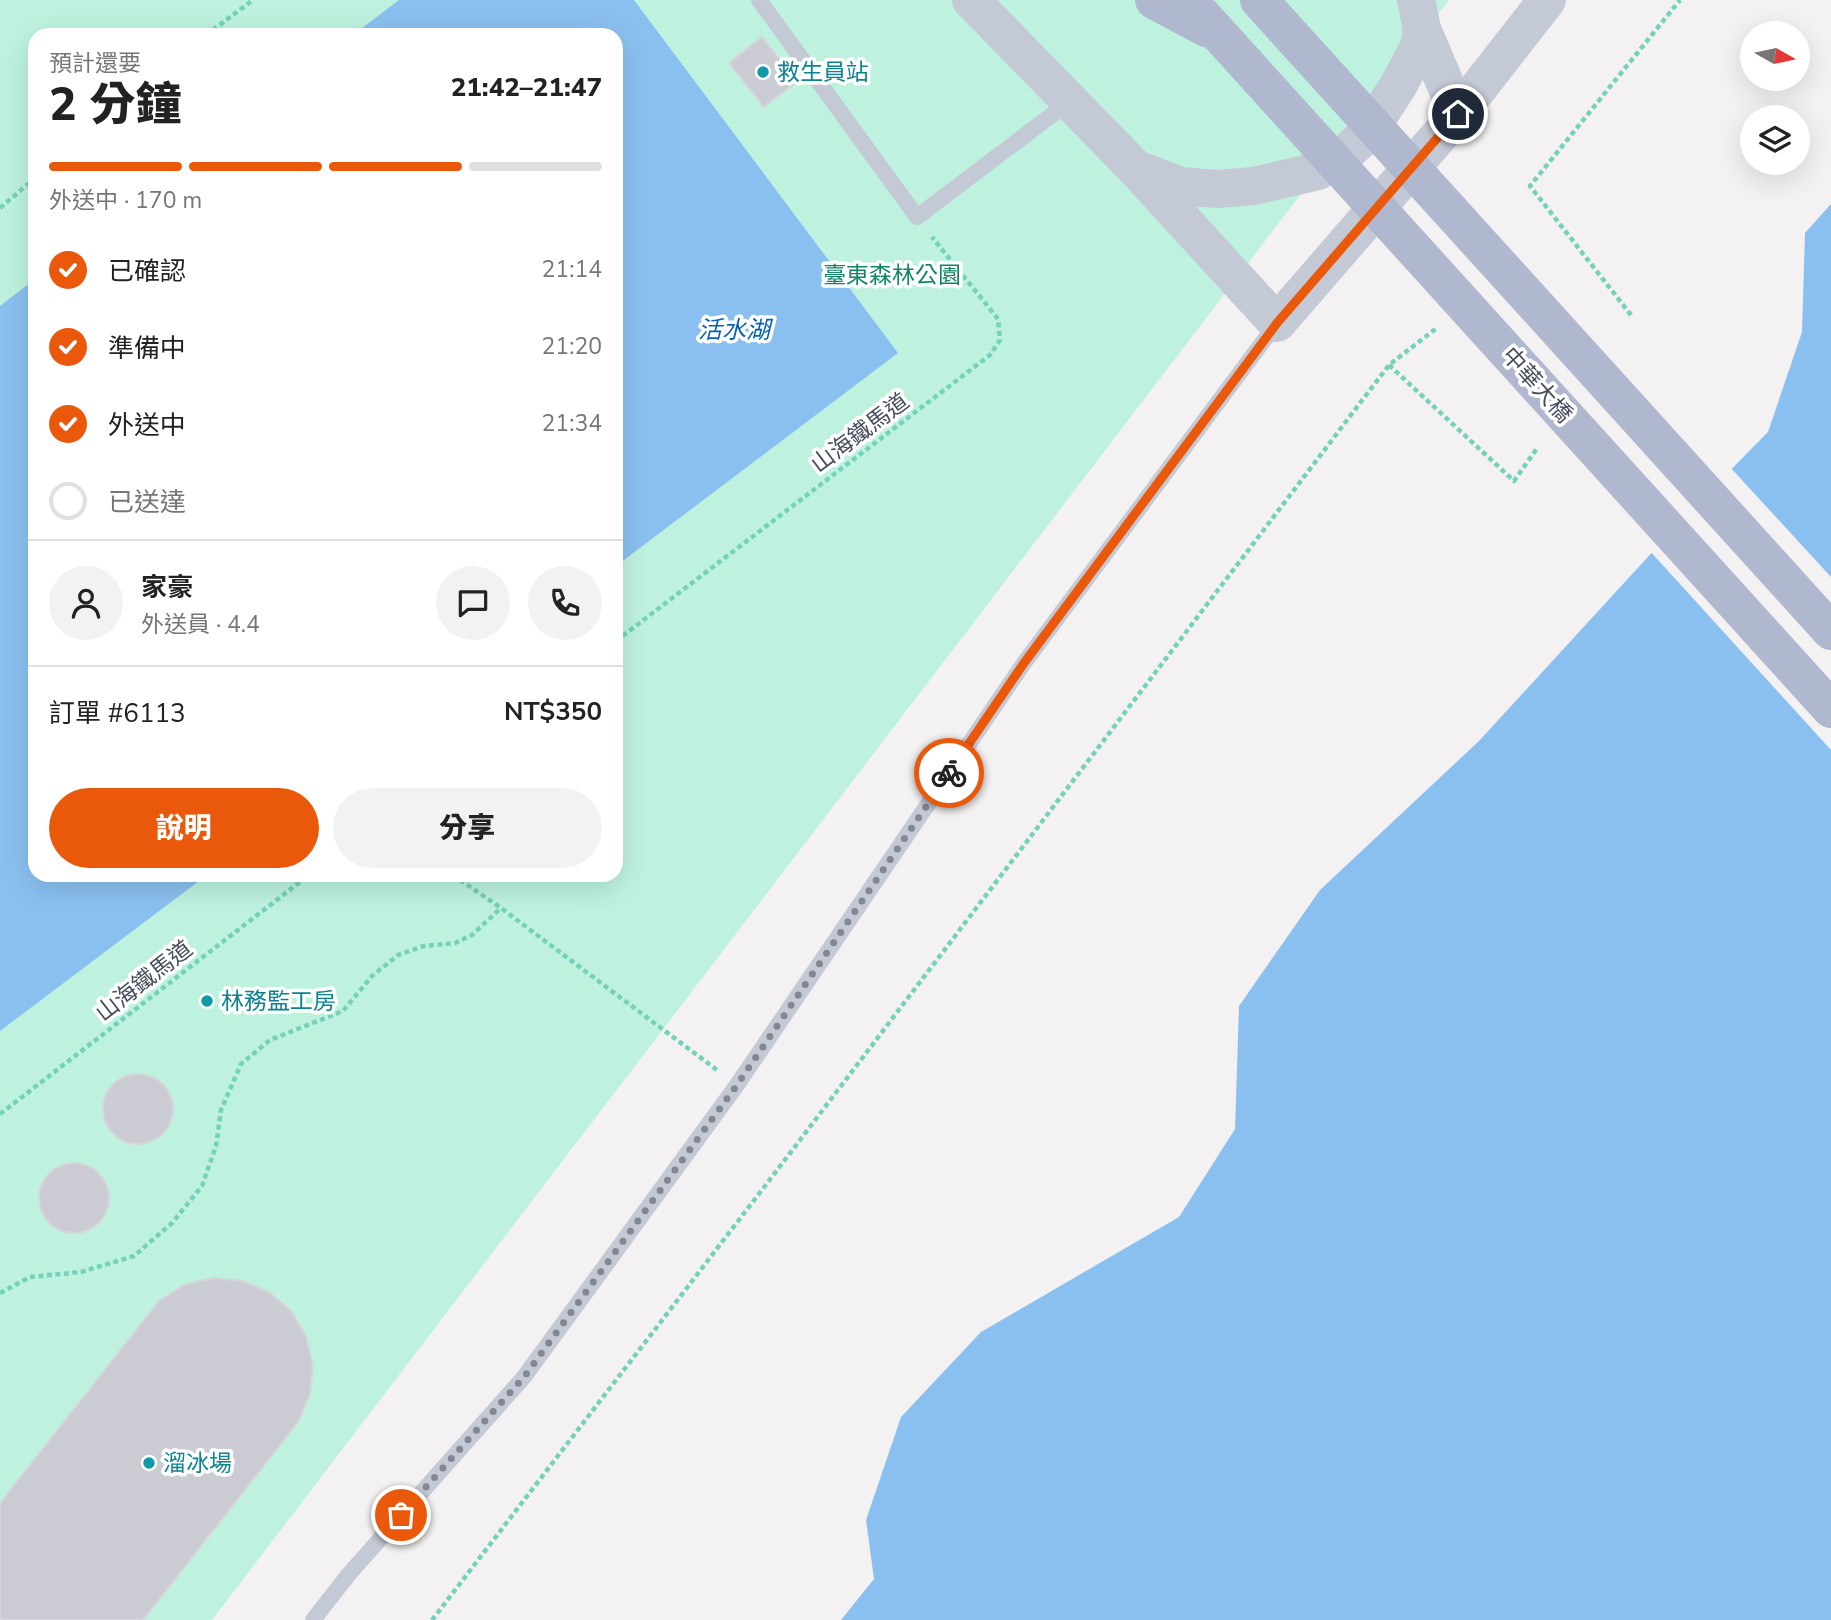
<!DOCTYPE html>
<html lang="zh-TW">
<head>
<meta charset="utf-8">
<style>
  :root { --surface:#fff; --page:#f2f2f2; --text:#222; --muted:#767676; --line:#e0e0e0; --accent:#ea580c }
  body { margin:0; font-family:"Nunito Sans","Noto Sans TC",sans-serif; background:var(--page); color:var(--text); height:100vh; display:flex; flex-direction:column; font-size:26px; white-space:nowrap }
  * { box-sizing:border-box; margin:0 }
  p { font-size:23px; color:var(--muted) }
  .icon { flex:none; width:38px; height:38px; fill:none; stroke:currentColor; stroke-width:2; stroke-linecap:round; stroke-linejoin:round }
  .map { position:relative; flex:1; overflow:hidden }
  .sheet { position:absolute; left:28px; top:28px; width:595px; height:854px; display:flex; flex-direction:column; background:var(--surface); border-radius:21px; box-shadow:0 7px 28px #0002 }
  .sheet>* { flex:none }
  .needle { width:46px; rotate:99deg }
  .controls { position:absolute; left:1740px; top:21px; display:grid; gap:14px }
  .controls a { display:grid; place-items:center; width:70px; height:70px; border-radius:50%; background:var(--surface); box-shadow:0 7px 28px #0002; font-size:35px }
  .pin { position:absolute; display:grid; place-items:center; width:60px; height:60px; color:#fff; margin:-30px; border:4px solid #fff; border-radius:50%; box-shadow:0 2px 7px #0007 }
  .courier { position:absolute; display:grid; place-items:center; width:70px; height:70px; margin:-35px; border:5px solid #ea580c; border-radius:50%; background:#fff; color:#222; box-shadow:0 2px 9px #0007 }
  .summary em { font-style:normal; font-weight:800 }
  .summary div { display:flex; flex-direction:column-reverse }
  .summary { display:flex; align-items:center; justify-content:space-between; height:119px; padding:0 21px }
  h1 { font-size:46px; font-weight:800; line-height:52px }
  .bar { display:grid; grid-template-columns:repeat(4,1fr); gap:10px 7px; align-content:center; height:84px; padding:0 21px }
  .bar i { height:9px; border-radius:5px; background:var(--line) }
  .bar .on { background:var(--accent) }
  .bar p { grid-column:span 4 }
  .line { display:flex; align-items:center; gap:18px; padding:0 21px; border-top:2px solid var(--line) }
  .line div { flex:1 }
  .round { display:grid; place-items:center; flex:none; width:74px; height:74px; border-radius:37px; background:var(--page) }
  ol { padding:0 21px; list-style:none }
  li { display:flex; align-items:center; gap:21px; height:77px }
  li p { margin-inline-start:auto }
  li .icon { padding:7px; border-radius:50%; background:var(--accent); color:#fff; stroke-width:4 }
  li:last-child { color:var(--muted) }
  li i { width:38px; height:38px; border:4px solid var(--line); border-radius:50% }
  .cta { display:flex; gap:14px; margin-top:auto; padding:14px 21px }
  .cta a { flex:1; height:80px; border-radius:42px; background:var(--accent); color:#fff; font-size:28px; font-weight:800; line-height:80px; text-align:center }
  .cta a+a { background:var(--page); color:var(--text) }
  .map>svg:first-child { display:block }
</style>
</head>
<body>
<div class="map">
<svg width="1831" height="1620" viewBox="0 0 1831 1620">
  <rect width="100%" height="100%" fill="#f3f1f1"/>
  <!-- green -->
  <path fill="#bef2df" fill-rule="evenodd" d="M0,0H1449L212,1620H0ZM35,35H616V875H35Z"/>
  <!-- water -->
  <g fill="#8ac0f0">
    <path d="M399,0H634L898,353L616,566V35H353Z"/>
    <path d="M1831,204V1620H841L874,1579L866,1520L901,1417L981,1332L1179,1217L1235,1129L1239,1006L1320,890L1479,741L1690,511L1768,432L1802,332L1805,233Z"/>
    <path d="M35,279V875H207L0,1031V306Z"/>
  </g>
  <!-- pier -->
  <path fill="#f3f1f1" d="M1729,466L1831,577V750L1649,550Z"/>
  <!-- building -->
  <g fill="#cbccd3" stroke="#d5d5dc" stroke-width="2">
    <path d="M762,37L797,81L764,107L729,63Z"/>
    <circle cx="138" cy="1109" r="35"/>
    <circle cx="74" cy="1198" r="35"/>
    <path d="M213,1278L242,1281L269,1292L291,1311L306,1336L313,1365L310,1395L298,1422L143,1620H0V1503L159,1301L184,1285Z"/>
  </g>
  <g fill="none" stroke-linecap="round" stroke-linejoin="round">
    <!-- path -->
    <g stroke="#74d1bc" stroke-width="4.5" stroke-dasharray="5 3.5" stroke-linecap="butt">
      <path d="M206,35L253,0"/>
      <path d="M0,208L35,178"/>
      <path d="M1631,315L1530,186L1680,0"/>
      <path d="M1389,365L1514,481L1538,447"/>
      <path d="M616,641L990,355L1000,340L998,319L932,237"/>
      <path d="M453,875L501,908L717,1070"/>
      <path d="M0,1114L309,875"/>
      <path d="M0,1293L30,1277L81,1272L134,1256L172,1223L202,1186L216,1146L221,1110L241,1064L270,1040L343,1011L372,976L398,955L424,946L455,943L472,935L501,908"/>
      <path d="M432,1620L765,1186L1389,365L1438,327"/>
    </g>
    <!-- service -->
    <g stroke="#c4c9d6" stroke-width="16">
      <path d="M759,0L917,217L1069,102"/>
      <path d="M313,1620L349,1574L524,1377L737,1085L1024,663L1277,323"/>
    </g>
    <!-- tertiary -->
    <g stroke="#c4c9d6" stroke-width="38">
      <path d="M971,0L1134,167L1277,323L1458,114L1547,0"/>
      <path d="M1416,0L1422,29L1458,114"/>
      <path d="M1139,170L1181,186L1217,189L1254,186L1318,171L1346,153L1367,134L1398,86L1419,47L1422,29"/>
    </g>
    <!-- primary -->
    <g stroke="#b0b8d0" stroke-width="38">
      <path d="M1154,0L1206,28"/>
      <path d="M1188,0L1831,709"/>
      <path d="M1259,0L1831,631"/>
    </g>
  </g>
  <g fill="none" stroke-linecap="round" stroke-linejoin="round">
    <!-- done -->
    <path stroke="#848792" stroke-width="7" stroke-dasharray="0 12.6" d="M401,1515L524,1377L737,1085L949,773"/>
    <!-- route -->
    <path stroke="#ea580c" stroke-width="9" d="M949,773L1024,663L1277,323L1458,114"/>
  </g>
  <!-- markers -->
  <g fill="#0f9aa8" stroke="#fff" stroke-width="2.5">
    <circle cx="763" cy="72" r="7"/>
    <circle cx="207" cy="1001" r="7"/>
    <circle cx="149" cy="1463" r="7"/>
  </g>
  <g text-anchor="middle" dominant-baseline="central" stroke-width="7" stroke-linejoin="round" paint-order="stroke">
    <!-- culture labels -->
    <g font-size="23" fill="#0d838f" stroke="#fff" text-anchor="start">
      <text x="777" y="72">救生員站</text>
      <text x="221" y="1001">林務監工房</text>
      <text x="163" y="1463">溜冰場</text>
    </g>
    <!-- park labels -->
    <g font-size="23" fill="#13866a" stroke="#fff">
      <text x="892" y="275">臺東森林公園</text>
    </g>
    <!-- street labels -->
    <g font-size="23" fill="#484e5f" stroke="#fff">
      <text transform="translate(1537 385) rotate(48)">中華大橋</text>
      <text transform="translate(860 433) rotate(-37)">山海鐵馬道</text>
      <text transform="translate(144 981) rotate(-38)">山海鐵馬道</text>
    </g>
    <!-- water labels -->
    <g font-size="24" font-style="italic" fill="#0662b4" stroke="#fff">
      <text x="734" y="330">活水湖</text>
    </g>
  </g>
</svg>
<div class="controls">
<a><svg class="needle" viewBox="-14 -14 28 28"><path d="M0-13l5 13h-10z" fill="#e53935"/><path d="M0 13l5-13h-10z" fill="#767676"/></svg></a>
<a><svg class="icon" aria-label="layers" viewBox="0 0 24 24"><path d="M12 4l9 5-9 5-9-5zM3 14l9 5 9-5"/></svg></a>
</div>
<div class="pin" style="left:401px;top:1515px;background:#ea580c"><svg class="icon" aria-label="bag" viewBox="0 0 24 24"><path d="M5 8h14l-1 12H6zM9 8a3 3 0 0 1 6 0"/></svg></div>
<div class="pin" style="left:1458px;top:114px;background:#1f2937"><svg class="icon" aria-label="home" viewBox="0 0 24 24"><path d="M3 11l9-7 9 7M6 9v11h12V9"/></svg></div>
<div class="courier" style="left:949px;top:773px"><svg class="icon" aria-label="bike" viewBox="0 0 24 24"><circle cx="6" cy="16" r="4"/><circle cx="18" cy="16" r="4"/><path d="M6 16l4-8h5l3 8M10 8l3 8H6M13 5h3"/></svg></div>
<section class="sheet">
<div class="summary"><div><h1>2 分鐘</h1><p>預計還要</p></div><em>21:42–21:47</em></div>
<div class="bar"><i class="on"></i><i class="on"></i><i class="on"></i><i></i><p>外送中 · 170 m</p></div>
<ol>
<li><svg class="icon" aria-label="check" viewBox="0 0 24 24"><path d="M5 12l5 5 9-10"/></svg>已確認<p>21:14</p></li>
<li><svg class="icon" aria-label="check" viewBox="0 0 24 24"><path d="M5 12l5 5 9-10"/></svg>準備中<p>21:20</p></li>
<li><svg class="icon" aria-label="check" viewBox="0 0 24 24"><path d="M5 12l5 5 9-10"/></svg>外送中<p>21:34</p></li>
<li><i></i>已送達</li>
</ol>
<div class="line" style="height:126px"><a class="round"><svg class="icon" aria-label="person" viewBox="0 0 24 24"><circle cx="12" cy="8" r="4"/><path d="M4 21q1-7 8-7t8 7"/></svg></a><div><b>家豪</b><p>外送員 · 4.4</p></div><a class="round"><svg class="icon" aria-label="chat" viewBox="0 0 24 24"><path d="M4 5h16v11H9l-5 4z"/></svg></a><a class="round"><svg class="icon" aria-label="phone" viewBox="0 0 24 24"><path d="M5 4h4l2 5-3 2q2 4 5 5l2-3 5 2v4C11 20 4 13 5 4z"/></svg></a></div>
<div class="line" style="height:91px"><div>訂單 #6113</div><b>NT$350</b></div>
<div class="cta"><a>說明</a><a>分享</a></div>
</section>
</div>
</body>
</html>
